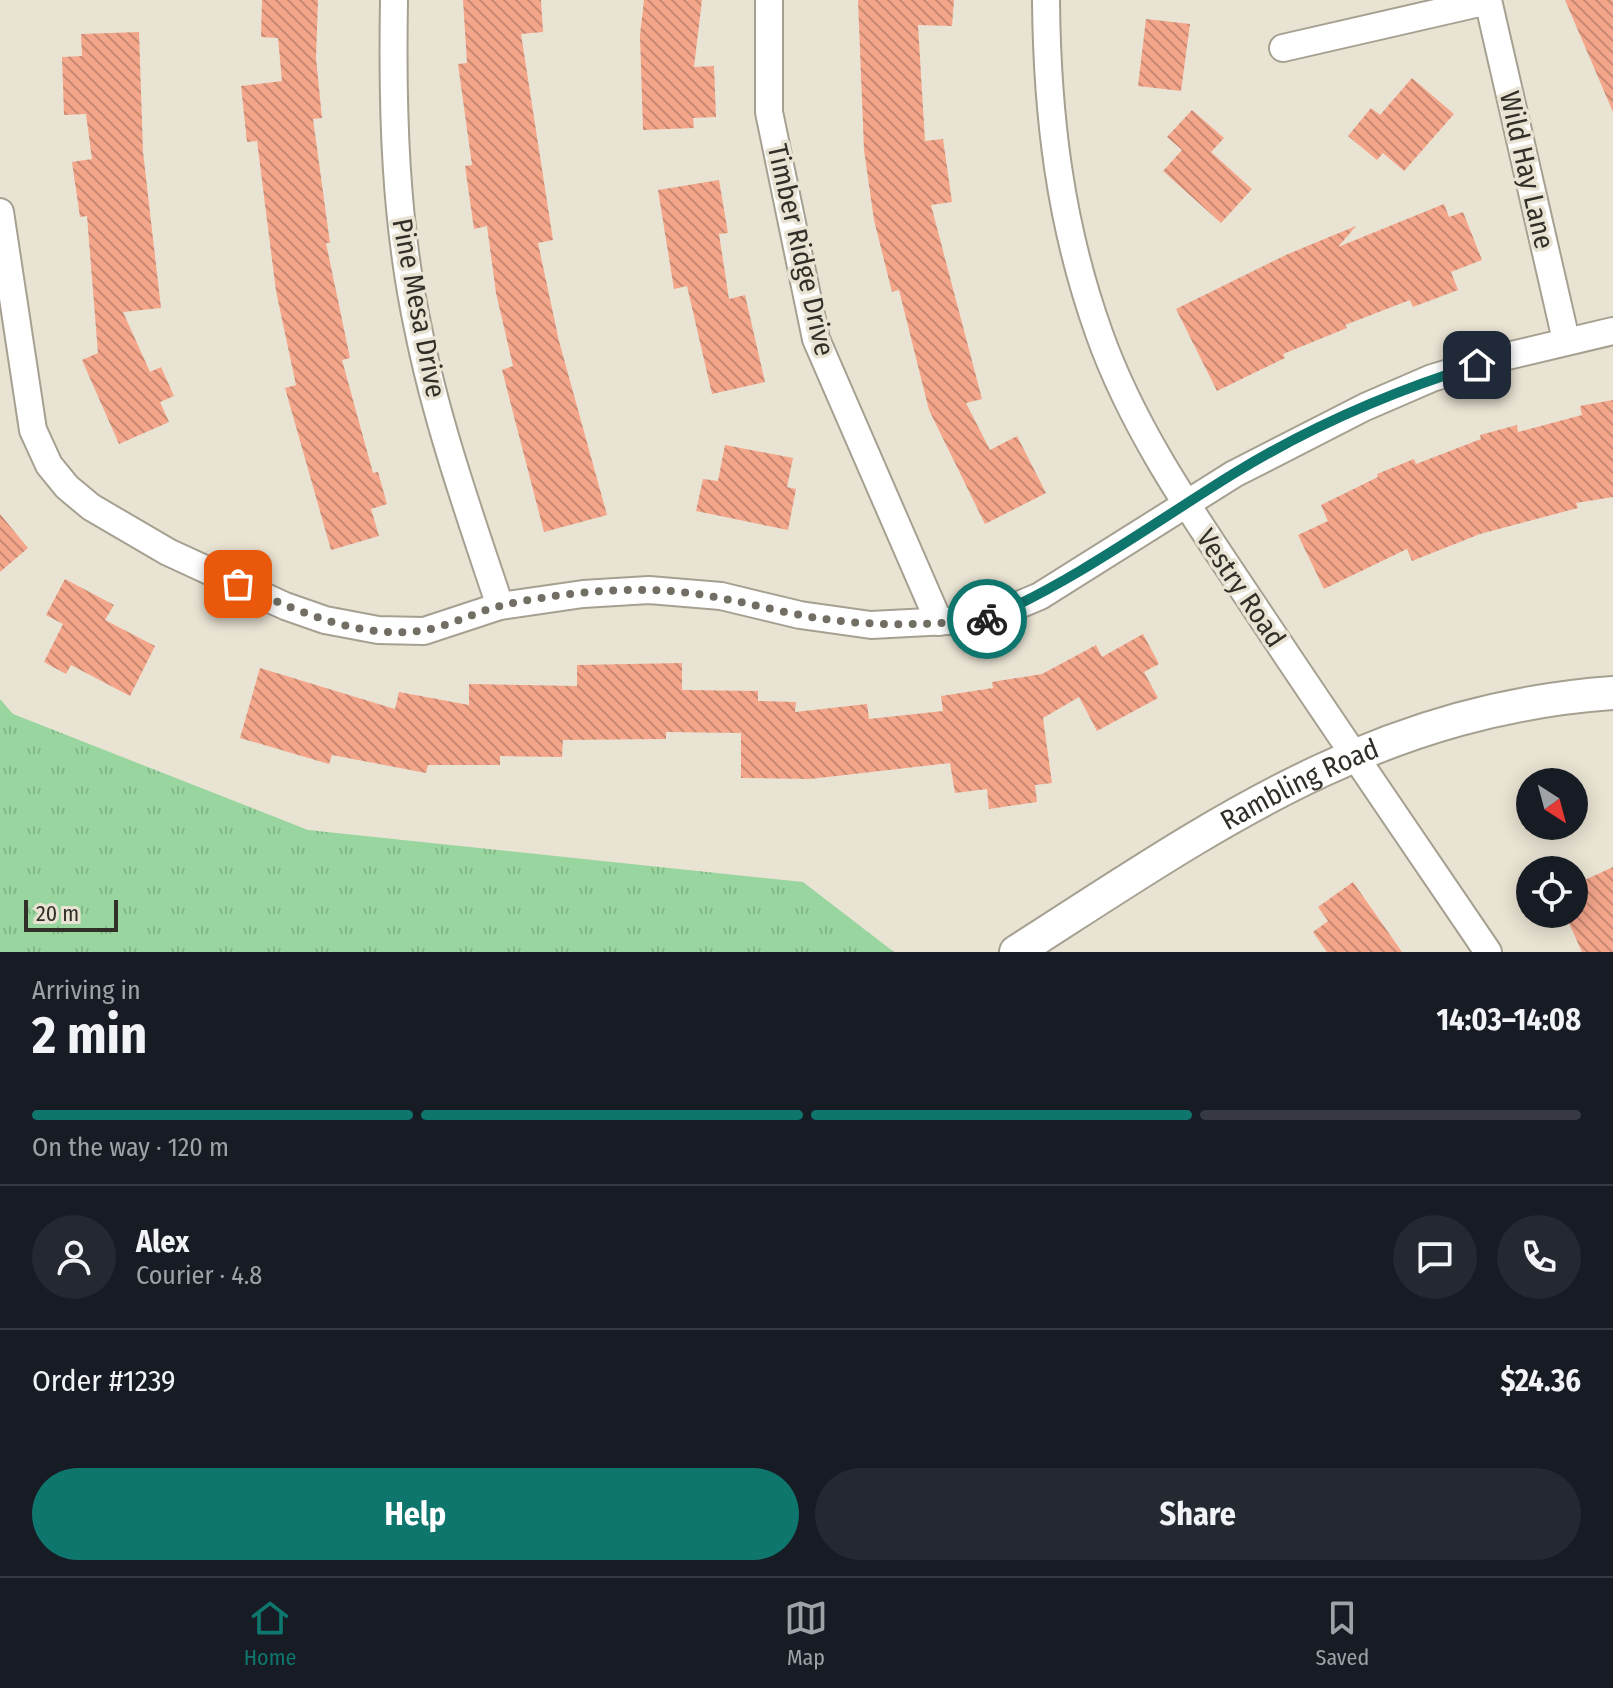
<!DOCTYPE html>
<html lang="en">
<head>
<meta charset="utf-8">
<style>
  :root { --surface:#171b24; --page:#242831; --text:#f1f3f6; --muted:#9ea1a6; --line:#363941; --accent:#0f766e }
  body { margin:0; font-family:"Fira Sans Condensed",sans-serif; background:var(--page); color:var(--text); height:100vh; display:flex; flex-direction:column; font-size:30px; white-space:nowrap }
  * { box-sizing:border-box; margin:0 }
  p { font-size:26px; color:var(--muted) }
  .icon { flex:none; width:44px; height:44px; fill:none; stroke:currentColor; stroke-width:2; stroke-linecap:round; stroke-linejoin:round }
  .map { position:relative; height:952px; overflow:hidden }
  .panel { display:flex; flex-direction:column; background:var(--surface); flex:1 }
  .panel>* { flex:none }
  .needle { width:52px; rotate:144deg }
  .fabs { position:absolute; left:1516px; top:768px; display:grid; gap:16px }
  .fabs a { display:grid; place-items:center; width:72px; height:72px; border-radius:50%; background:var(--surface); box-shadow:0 4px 20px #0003; font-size:40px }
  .scale { position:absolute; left:24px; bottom:20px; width:94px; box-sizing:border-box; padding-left:8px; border:4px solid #322f29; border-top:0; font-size:22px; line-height:28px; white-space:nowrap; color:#322f29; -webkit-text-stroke:6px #e9e3d3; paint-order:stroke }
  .pin { position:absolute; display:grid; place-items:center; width:68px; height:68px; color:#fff; margin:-34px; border-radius:16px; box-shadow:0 4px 12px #0006 }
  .courier { position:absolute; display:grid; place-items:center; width:80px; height:80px; margin:-40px; border:6px solid #0f766e; border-radius:50%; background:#fff; color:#222; box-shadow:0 2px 10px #0007 }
  .overview em { font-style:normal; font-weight:700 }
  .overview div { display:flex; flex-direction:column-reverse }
  .overview { display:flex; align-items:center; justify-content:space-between; height:136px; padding:0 32px }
  h1 { font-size:52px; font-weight:700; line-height:60px }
  .bar { display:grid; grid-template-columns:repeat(4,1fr); gap:12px 8px; align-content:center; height:96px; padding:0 32px }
  .bar i { height:10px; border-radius:6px; background:var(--line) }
  .bar .on { background:var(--accent) }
  .bar p { grid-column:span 4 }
  .line { display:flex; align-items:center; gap:20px; padding:0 32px; border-top:2px solid var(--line) }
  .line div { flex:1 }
  .round { display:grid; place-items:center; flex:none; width:84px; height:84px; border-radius:42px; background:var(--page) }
  .button { display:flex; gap:16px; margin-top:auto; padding:16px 32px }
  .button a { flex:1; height:92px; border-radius:48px; background:var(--accent); color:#fff; font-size:32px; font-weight:700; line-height:92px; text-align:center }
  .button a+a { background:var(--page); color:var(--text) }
  .menu { display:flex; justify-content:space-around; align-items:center; height:112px; border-top:2px solid var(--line); background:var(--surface); font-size:22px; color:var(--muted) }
  .menu a { display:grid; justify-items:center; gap:4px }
  .menu .on { color:var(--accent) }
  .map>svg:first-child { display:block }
</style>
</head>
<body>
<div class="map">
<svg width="1613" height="952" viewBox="0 0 1613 952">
  <defs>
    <pattern id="grass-tufts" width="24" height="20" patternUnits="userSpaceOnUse" patternTransform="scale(2)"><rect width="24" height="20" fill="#99d59e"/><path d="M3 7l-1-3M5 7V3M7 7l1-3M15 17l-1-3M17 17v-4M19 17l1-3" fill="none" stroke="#84b788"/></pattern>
    <pattern id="building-back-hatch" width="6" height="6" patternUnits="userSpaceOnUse" patternTransform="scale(2)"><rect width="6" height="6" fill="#f4a68b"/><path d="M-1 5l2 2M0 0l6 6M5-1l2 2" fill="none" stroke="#c68872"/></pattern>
  </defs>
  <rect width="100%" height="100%" fill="#e9e3d3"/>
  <!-- grass -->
  <path fill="url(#grass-tufts)" d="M0,699L13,714L308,830L803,882L894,952H0Z"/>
  <!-- building -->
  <g fill="url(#building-back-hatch)">
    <path d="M262,0H318L316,58L322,118L313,119L330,243H326L350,358L342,360L373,473L378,472L387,504L371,509L379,536L331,550L285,388L296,385L276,291L257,141L247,142L241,86L282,81L278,38L261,37Z"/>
    <path d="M463,0H541L543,32L521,34L553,240L538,243L559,341L607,515L544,532L502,370L513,366L496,293L487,226L474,229L465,166L472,165L458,64L467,63Z"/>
    <path d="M644,0H702L694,67L714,66L716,117L693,118L694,128L643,130L640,35Z"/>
    <path d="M858,0H954L952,26L918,25L925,141L943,139L952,202L931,205L982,399L966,403L990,450L1017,436L1046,493L985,524L929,410L899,290L892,292L874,220L864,150Z"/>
    <path d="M1565,0H1613V112Z"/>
    <path d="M1146,19L1190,24L1181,91L1138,86Z"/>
    <path d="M139,32L143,152L161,308L123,312L150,372L161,367L174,396L160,402L169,422L119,444L82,360L98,353L87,216L80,217L72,162L92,159L86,114L64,115L62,57L82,56L81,34Z"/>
    <path d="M1412,78L1454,114L1404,171L1383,153L1377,160L1348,136L1371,108L1380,115Z"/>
    <path d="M1192,110L1224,138L1211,152L1252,189L1221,223L1163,171L1182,150L1167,137Z"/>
    <path d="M719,180L728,233L719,234L729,299L745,295L765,382L712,394L687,286L674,289L658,190Z"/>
    <path d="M1444,204L1449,217L1463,212L1482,260L1451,272L1458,290L1413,307L1410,300L1345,325L1347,328L1283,354L1285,358L1217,391L1176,309L1288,254L1356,226L1338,247Z"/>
    <path d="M1613,400V497L1576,503L1578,508L1480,534L1412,561L1407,549L1324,589L1298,535L1328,521L1321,505L1378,477L1377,474L1414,459L1416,464L1481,439L1480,435L1517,425L1518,432L1582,415L1580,406Z"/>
    <path d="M725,445L793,458L787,487L796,489L788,530L696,511L703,479L718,481Z"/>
    <path d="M0,514L28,548L0,572Z"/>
    <path d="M65,579L114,605L105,620L155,646L130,696L71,665L66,674L44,662L63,624L46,615Z"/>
    <path d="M1143,634L1159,664L1144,672L1158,698L1097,731L1079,697L1043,718L1052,783L1035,785L1037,802L989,809L987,789L955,793L950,763L810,779L741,778V733L666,732V739L563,740L562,757L500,756V765H428L426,773L332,755L329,764L240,738L260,668L395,709L399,692L469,705V684L577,686V665L682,663V690L758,691V701L796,702L795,712L867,704L869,719L943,711L941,696L993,688L992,682L1042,674L1096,645L1102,657Z"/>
    <path d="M1613,867V952H1582L1565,914H1574V885Z"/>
    <path d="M1353,882L1402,952H1327L1313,932L1328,921L1318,907Z"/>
  </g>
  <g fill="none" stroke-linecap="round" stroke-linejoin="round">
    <!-- minor casing -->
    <g stroke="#a6a091" stroke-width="30">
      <g id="minor">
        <path d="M394,0C392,111 395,223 419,333C438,426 470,516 500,606"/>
        <path d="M769,0V112L816,339L939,622"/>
        <path d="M1046,0C1047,115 1060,224 1099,333C1134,432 1196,519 1254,606C1331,722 1410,837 1488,952"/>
        <path d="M1488,0L1566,340"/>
        <path d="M1283,48L1488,1"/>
        <path d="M0,212L33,430L49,465L67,487L91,507L168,552L285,606L325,620L378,630L424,631L500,606L583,594L649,590L721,596L800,615L871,625L986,619L1040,596L1234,474L1365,407L1432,378L1499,358L1613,331"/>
      </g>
    </g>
    <!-- tertiary casing -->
    <g stroke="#a6a091" stroke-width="36">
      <g id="tertiary">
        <path id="s1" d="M1016,952C1211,827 1373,710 1613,693"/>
      </g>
    </g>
    <!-- minor -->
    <use href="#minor" stroke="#fff" stroke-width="26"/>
    <!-- tertiary -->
    <use href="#tertiary" stroke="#fff" stroke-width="32"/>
  </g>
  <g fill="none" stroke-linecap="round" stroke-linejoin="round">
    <!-- done -->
    <path stroke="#726e64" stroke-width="8" stroke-dasharray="0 14.4" d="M238,584C294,610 362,641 425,630C450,626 475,612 500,606C547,595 602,589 651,590C703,591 750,605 800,615C862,627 925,626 987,619"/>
    <!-- route -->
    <path stroke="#0f766e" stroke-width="10" d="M987,619C1075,581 1152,524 1233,474C1308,428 1393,391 1477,365"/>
  </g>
  <g text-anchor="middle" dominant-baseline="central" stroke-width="7" stroke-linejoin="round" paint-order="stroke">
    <!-- street labels -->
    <g font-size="28" fill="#322f29" stroke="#e9e3d3">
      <text transform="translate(1527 170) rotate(77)">Wild Hay Lane</text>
      <text transform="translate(801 250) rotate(77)">Timber Ridge Drive</text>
      <text transform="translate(419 308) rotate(79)">Pine Mesa Drive</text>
      <text transform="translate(1241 588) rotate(56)">Vestry Road</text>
      <text stroke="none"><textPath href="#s1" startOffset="330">Rambling Road</textPath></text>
    </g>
  </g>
</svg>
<div class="fabs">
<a><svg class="needle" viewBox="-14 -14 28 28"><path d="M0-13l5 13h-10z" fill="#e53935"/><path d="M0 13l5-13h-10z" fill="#9ea1a6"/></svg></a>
<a><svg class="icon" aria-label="locate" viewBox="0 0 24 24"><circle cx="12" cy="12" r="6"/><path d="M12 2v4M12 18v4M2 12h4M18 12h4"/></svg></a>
</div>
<div class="scale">20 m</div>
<div class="pin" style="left:238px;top:584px;background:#ea580c"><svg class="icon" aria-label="bag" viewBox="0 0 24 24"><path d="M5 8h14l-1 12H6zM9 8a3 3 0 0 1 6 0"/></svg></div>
<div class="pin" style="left:1477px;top:365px;background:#1f2937"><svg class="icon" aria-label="home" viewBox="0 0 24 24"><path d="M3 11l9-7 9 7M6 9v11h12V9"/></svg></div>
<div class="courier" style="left:987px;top:619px"><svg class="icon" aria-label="bike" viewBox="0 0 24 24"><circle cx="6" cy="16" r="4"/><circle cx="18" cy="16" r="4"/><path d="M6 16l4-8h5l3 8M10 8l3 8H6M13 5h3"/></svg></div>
</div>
<section class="panel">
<div class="overview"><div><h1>2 min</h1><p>Arriving in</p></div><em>14:03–14:08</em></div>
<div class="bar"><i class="on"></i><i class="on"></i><i class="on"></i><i></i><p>On the way · 120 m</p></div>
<div class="line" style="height:144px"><a class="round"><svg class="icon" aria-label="person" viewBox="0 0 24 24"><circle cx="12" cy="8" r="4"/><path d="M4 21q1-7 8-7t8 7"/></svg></a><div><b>Alex</b><p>Courier · 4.8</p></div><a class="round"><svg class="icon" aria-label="chat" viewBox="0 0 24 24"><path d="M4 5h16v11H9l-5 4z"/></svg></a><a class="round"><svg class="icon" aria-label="phone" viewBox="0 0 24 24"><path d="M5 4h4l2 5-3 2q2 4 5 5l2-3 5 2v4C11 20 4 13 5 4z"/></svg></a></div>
<div class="line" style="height:104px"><div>Order #1239</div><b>$24.36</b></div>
<div class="button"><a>Help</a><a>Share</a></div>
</section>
<nav class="menu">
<a class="on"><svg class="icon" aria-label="home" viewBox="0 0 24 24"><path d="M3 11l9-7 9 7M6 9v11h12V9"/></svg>Home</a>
<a><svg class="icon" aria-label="map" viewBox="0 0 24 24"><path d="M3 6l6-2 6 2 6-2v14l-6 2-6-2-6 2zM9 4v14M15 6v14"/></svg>Map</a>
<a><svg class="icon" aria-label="saved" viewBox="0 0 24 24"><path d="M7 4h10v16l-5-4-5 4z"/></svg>Saved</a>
</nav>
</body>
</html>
